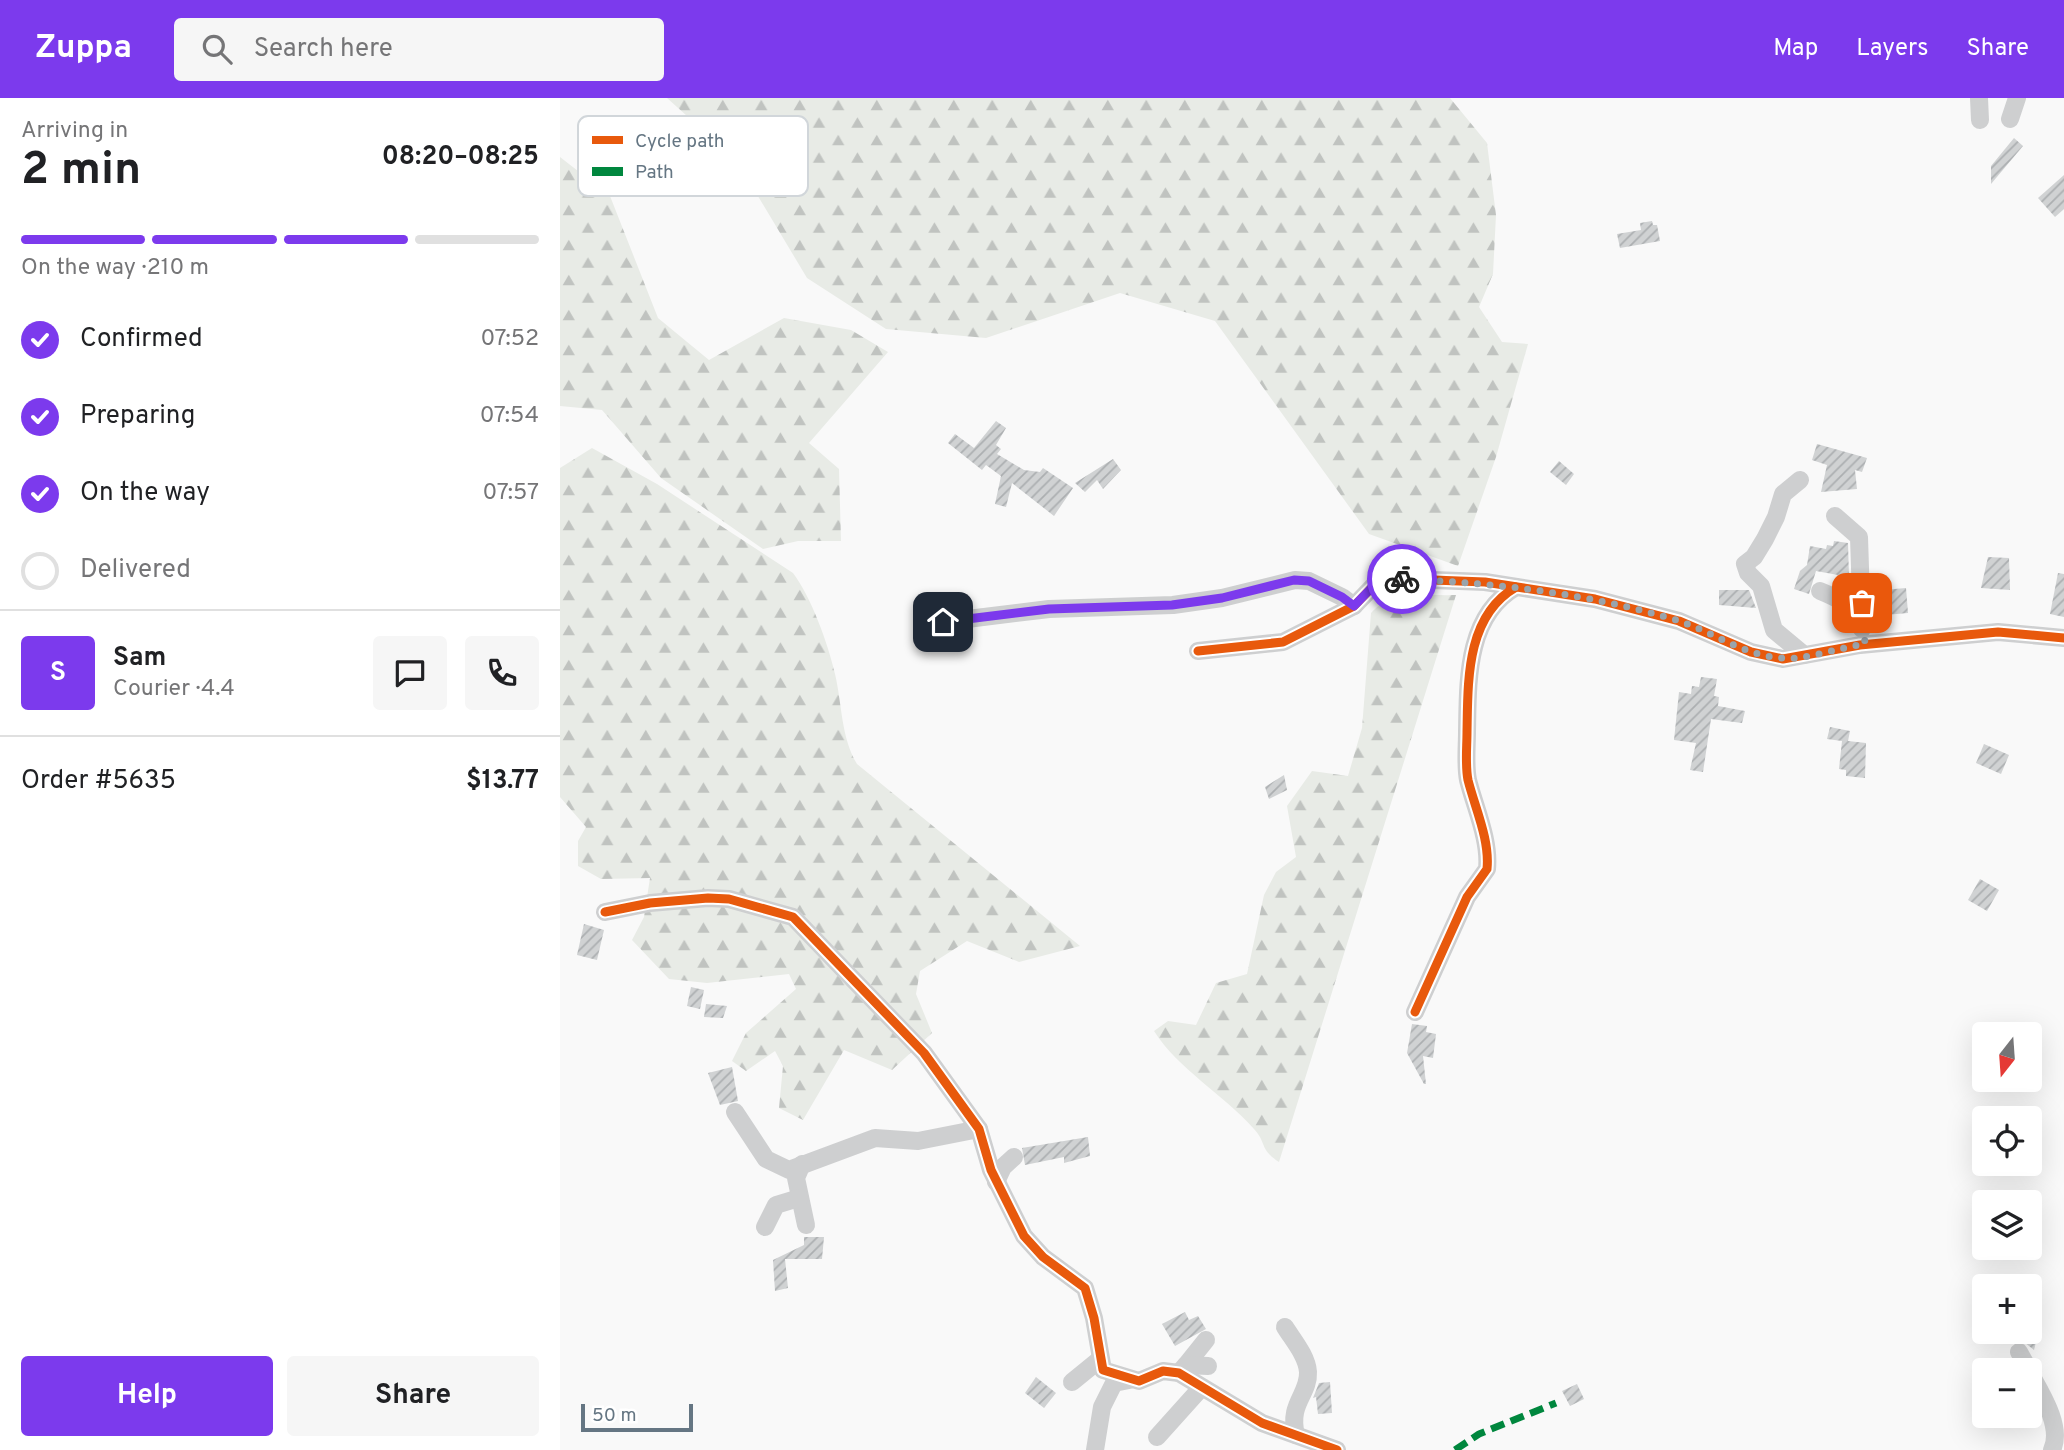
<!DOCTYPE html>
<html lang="en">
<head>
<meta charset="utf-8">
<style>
  :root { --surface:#fff; --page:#f6f6f6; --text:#202124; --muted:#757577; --line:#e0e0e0; --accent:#7c3aed }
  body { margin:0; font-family:Overpass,sans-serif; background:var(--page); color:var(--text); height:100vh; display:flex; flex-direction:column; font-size:26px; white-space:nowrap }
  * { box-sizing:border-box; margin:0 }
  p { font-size:23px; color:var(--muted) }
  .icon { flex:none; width:38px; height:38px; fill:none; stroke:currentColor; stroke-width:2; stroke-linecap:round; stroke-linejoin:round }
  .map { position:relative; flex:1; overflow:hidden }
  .side { display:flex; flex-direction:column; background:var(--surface); width:560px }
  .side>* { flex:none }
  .needle { width:46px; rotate:197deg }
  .controls { position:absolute; left:1412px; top:924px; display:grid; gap:14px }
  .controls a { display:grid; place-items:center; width:70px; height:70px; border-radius:7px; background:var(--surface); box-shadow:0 7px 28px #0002; font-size:35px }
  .scale { position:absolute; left:21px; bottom:18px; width:112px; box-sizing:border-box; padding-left:7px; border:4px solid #657683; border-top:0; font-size:19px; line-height:24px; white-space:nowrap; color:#657683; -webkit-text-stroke:5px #fff; paint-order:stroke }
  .pin { position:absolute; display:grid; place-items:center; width:60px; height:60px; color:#fff; margin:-30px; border-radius:14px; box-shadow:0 4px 10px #0006 }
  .courier { position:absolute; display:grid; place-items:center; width:70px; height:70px; margin:-35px; border:5px solid #7c3aed; border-radius:50%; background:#fff; color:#222; box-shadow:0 2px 9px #0007 }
  .summary em { font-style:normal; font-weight:700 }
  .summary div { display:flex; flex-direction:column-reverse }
  .summary { display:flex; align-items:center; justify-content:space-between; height:119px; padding:0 21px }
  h1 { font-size:46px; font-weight:700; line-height:52px }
  .bar { display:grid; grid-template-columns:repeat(4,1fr); gap:10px 7px; align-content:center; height:84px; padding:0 21px }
  .bar i { height:9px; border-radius:5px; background:var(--line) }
  .bar .current { background:var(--accent) }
  .bar p { grid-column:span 4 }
  .line { display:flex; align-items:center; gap:18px; padding:0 21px; border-top:2px solid var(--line) }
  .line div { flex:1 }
  .round { display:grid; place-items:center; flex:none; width:74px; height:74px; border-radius:7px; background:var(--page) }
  ol { padding:0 21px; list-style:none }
  li { display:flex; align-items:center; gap:21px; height:77px }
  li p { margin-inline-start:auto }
  li .icon { padding:7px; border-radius:50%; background:var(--accent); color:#fff; stroke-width:4 }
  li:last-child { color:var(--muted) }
  li i { width:38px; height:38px; border:4px solid var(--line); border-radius:50% }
  .cta { display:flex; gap:14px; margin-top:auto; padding:14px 21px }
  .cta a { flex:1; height:80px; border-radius:7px; background:var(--accent); color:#fff; font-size:28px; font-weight:700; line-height:80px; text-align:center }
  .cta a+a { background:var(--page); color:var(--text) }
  header { display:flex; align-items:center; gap:42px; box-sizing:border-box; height:98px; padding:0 35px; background:var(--accent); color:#fff }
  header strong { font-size:33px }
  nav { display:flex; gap:38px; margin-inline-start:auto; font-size:24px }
  .search { width:490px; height:63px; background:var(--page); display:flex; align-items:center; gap:18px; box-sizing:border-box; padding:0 24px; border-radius:7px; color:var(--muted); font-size:26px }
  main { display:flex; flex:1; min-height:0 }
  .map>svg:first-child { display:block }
</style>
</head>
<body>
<header>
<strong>Zuppa</strong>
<div class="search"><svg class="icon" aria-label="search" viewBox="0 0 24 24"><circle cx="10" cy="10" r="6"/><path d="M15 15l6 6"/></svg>Search here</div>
<nav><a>Map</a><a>Layers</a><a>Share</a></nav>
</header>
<main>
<section class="side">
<div class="summary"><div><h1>2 min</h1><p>Arriving in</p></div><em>08:20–08:25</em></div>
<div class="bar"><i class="current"></i><i class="current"></i><i class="current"></i><i></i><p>On the way · 210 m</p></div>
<ol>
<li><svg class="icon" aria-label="check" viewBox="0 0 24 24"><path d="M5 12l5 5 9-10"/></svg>Confirmed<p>07:52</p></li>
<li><svg class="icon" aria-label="check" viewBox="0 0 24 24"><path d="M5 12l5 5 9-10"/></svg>Preparing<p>07:54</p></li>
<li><svg class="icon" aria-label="check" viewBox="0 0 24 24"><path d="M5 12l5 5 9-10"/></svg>On the way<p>07:57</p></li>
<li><i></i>Delivered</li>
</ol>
<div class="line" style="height:126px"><b class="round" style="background:var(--accent);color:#fff">S</b><div><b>Sam</b><p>Courier · 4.4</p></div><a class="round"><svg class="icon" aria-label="chat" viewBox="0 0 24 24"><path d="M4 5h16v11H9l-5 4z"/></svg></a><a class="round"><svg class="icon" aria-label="phone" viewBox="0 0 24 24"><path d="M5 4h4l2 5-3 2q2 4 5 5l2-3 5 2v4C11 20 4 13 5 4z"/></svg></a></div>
<div class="line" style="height:91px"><div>Order #5635</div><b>$13.77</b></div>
<div class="cta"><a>Help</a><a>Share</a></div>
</section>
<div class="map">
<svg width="1504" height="1352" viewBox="0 0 1504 1352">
  <defs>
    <pattern id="forest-firs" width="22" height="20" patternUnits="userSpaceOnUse" patternTransform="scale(1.75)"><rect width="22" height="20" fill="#e8ebe6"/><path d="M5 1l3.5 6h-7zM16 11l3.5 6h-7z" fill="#c0c3c0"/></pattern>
    <pattern id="building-hatch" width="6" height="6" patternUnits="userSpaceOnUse" patternTransform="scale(1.75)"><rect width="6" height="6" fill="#d0d2d3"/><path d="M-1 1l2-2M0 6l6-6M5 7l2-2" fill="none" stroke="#acafb1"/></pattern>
  </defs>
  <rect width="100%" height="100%" fill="#f9f9f9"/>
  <!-- forest -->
  <g fill="url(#forest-firs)">
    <path d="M107,0H890L927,45L936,117L933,176L919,209L942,244L968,246L936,359L898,468L809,436L655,223L560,195L426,240L326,231L247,180L177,63Z"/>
    <path d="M0,59L50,98L98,220L149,262L224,220L291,232L328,254L249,345L279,371L281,443H238L203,451L101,380L42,312L0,308Z"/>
    <path d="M32,350L97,386L233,475C251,499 268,545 275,576C282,605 281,640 297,666L520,848L459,864L407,843L360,873L356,896L372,935L332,972L284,952L243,1022L219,1010L223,968L215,953L186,973L172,963L186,935L236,891L229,876L147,885L109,881L72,842L84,819L90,780L41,781L18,768V743L26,729L0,699V370Z"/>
    <path d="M896,497L719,1064C699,1051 707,1045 694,1031C663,996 618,971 594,933L608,923L636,927L656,885L687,876L704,797L716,774L736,759L727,708L752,673L788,678L802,630L811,515C831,492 868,498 896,497Z"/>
  </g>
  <!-- building -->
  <g fill="url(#building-hatch)">
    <path d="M1454,40L1463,48L1431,86V68Z"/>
    <path d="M1504,77V111L1495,119L1478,100Z"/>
    <path d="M1092,123L1093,127H1097L1100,143L1060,150L1057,136L1081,132L1080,125Z"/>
    <path d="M436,323L446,330L436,347L441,351L437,356L464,372L480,374L483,370L513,390L494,418L452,385L446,409L435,406L441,378L426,367L422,372L388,345L395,336L414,350Z"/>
    <path d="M1257,346L1307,360L1302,374L1295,372L1297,391L1261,394L1267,367L1252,362Z"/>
    <path d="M553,361L561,372L543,391L537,382L525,394L515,385Z"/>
    <path d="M999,363L1014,376L1006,387L990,374Z"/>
    <path d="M1274,443L1288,445L1289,479L1256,473L1249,496L1234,491L1240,473L1247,467L1250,448L1266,451L1267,447L1273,448Z"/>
    <path d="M1428,459L1449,460L1450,492L1421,490Z"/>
    <path d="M1498,475L1504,476V519L1490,516Z"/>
    <path d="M1346,490L1348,515L1325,517L1323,492Z"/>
    <path d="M1159,492H1189L1196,510L1159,507Z"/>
    <path d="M1141,579L1157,581L1154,598L1159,599L1158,608L1185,613L1182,625L1151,621L1143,674L1130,672L1136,645L1114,642L1119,594L1131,596L1132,588L1139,589Z"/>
    <path d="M1270,629L1290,633L1288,643L1306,645L1305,680L1286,678V672L1279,671L1282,643L1267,641Z"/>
    <path d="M1424,646L1449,657L1441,676L1416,665Z"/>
    <path d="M724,677L727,692L709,701L705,689Z"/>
    <path d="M1420,781L1439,792L1427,813L1408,802Z"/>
    <path d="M24,826L44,832L37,862L17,857Z"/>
    <path d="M131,889L144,892L140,911L127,908Z"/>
    <path d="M146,906L167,908L163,920L144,919Z"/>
    <path d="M852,926L867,928L866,934L876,936L873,960L863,958L866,986H864L847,955Z"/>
    <path d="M172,969L178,1003L160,1007L148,975Z"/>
    <path d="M528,1039L530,1058L504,1065V1059L465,1067L462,1050Z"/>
    <path d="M244,1139H264L262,1161H225L228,1190L215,1193L213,1162L244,1147Z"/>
    <path d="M625,1214L629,1222L638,1218L646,1231L615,1248L602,1226Z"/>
    <path d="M1430,1234H1460L1477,1240L1474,1252L1464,1244H1454Z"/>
    <path d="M476,1279L496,1295L484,1310L465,1295Z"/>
    <path d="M770,1284L772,1315L758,1316L756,1299L753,1300L759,1285Z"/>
    <path d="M1017,1286L1024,1301L1010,1308L1002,1293Z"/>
  </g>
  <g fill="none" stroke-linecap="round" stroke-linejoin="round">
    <!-- minor -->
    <g stroke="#cecfd0" stroke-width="18">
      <path d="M1419,0L1420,22"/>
      <path d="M1450,21L1457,0"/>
      <path d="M1240,382L1223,396L1216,419L1205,441L1194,459L1185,466L1188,475L1201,488L1214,532L1244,557"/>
      <path d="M1275,418L1299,439L1302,531"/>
      <path d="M1260,493C1280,501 1294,508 1301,529"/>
      <path d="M383,524L489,511L613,507L662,500L735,482L749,483L782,499L794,508"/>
      <path d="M638,553L723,544L794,508L821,480L925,484L1035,501L1119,523L1191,554L1223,561L1300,547L1438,534L1504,540"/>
      <path d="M45,814L90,805L148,800L169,801L233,819L364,955L419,1031L431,1072L464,1138L483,1159L525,1190L534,1220L543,1272L579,1283L603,1273L619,1275L702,1325L777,1352"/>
      <path d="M855,914L907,799L927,771C930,742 915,710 908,682C905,667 907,649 907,634C908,582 906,518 956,489"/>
      <path d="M175,1014L206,1061L229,1072L315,1040L358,1043L419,1031"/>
      <path d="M242,1066L236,1080L246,1127"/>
      <path d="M436,1084L443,1069L454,1059"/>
      <path d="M205,1129L216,1107L239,1100"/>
      <path d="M725,1229C733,1242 747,1258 748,1274C749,1297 728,1305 736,1337"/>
      <path d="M1459,1254L1469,1272"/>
      <path d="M626,1267L646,1242"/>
      <path d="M619,1275L626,1267L648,1268"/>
      <path d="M1470,1275C1481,1295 1503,1329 1492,1352"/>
      <path d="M512,1284L539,1262"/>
      <path d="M597,1339L641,1290"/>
      <path d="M535,1352L542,1309L554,1285L569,1282"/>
    </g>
    <!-- quiet -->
    <path stroke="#00873e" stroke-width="7" stroke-dasharray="14 7" stroke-linecap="butt" d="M895,1352L919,1336L996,1305"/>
    <!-- cycleway casing -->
    <g stroke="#fff" stroke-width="13">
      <g id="cycleway">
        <path d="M638,553L723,544L794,508L821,480L925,484L1035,501L1119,523L1191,554L1223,561L1300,547L1438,534L1504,540"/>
        <path d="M45,814L90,805L148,800L169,801L233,819L364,955L419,1031L431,1072L464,1138L483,1159L525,1190L534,1220L543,1272L579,1283L603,1273L619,1275L702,1325L777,1352"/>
        <path d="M855,914L907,799L927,771C930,742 915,710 908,682C905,667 907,649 907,634C908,582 906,518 956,489"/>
      </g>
    </g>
    <!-- cycleway -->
    <use href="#cycleway" stroke="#e8590c" stroke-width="9"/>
  </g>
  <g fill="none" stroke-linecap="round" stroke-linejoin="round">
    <!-- done -->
    <path stroke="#99a4ac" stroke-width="7" stroke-dasharray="0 12.6" d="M842,481C936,485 1026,495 1116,522C1151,533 1183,557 1221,560C1245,563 1280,549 1305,546L1302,505"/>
    <!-- route -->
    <path stroke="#7c3aed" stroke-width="9" d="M383,524L489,511L612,507L662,500L734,482L749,483L782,499L794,508L821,480L842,481"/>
  </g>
  <!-- legend -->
  <rect x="18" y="18" width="230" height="80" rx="10" fill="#fff" stroke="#d1d6da" stroke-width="2"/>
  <rect x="32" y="38" width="31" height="8" fill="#e8590c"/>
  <rect x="32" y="69" width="31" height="9" fill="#00873e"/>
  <g font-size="19" fill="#657683">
    <text x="75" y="49">Cycle path</text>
    <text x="75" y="80">Path</text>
  </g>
</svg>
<div class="controls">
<a><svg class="needle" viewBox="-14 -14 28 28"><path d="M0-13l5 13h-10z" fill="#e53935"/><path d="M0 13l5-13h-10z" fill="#757577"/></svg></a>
<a><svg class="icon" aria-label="locate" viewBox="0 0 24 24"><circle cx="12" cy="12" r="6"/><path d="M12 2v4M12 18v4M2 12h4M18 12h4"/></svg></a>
<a><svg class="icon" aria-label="layers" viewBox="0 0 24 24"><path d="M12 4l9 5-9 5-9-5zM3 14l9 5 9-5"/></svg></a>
<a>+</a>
<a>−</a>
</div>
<div class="scale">50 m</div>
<div class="pin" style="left:1302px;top:505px;background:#ea580c"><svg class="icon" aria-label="bag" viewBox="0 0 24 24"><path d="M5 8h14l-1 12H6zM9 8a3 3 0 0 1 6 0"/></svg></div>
<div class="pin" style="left:383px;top:524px;background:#1f2937"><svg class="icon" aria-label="home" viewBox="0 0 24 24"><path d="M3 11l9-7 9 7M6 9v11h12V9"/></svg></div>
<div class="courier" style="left:842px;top:481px"><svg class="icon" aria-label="bike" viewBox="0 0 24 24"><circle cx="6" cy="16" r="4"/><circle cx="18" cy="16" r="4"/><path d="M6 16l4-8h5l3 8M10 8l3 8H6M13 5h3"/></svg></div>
</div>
</main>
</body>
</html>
